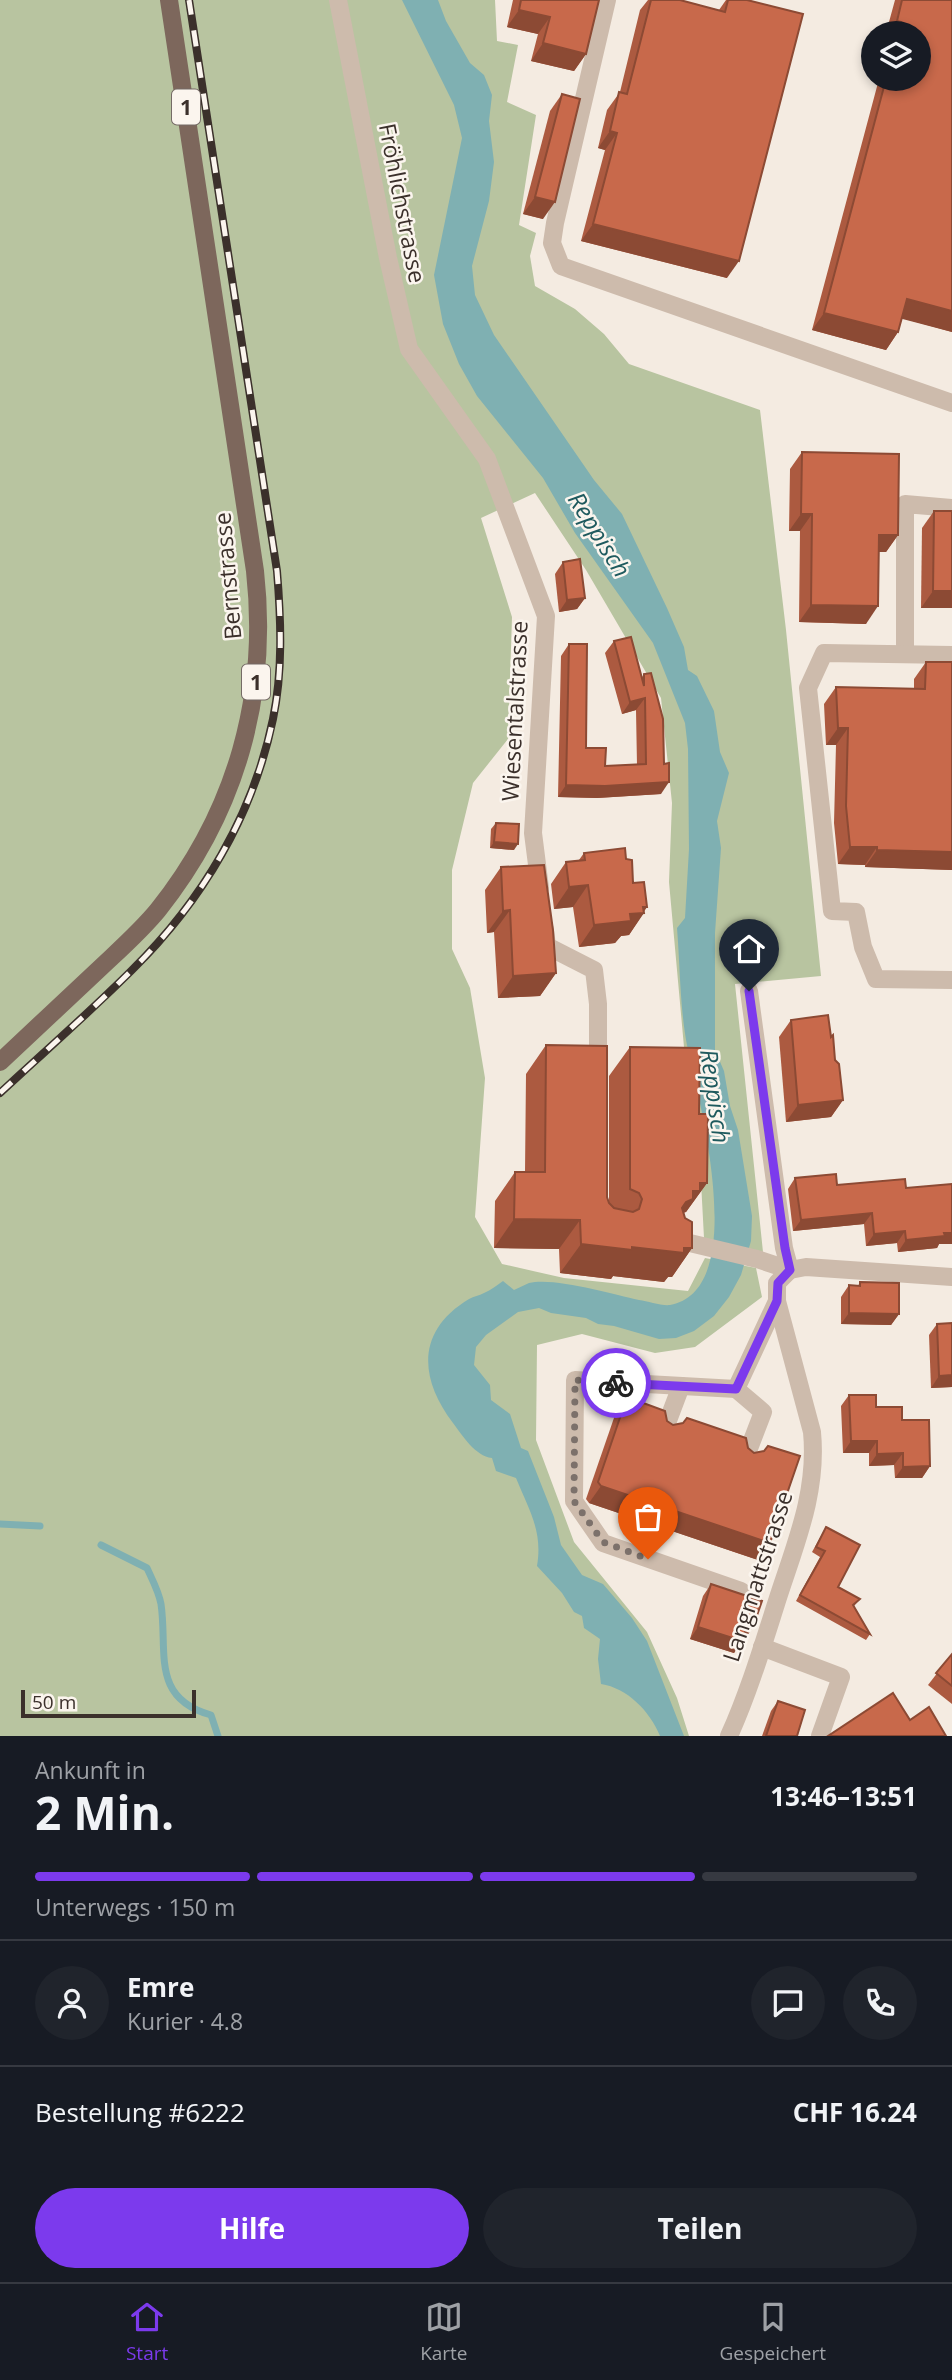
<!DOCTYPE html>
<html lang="de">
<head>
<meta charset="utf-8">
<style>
  :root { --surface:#171b24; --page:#20242c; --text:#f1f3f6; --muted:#9ea1a6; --line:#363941; --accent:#7c3aed }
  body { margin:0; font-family:"Open Sans",sans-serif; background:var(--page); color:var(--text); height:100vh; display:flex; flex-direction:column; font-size:26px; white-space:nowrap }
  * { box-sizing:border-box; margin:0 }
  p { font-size:23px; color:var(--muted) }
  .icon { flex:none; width:38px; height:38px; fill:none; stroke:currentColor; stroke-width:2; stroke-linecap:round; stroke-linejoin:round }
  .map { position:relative; height:1736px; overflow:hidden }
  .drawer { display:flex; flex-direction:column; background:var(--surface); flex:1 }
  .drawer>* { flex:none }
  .controls { position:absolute; left:861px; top:21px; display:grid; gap:14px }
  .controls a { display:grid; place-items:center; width:70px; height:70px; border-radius:50%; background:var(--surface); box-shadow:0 4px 10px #0003; font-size:35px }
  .scale { position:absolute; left:21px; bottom:18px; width:175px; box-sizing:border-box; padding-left:7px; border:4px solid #3b302b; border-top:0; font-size:19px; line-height:24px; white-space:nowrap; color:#3b302b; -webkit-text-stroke:5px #fbf5ee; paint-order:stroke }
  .pin { position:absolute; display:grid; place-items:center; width:60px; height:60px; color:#fff; margin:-72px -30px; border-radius:50% 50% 50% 0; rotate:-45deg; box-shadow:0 0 7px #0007 }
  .pin .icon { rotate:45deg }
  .courier { position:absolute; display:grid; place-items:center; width:70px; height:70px; margin:-35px; border:5px solid #7c3aed; border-radius:50%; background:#fff; color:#222; box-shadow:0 2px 9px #0007 }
  .summary em { font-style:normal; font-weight:700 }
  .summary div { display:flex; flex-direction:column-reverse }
  .summary { display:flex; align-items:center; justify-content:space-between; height:119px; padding:0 35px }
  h1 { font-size:46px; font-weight:700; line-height:52px }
  .bar { display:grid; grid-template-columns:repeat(4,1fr); gap:10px 7px; align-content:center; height:84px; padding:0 35px }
  .bar i { height:9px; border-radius:5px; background:var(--line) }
  .bar .active { background:var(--accent) }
  .bar p { grid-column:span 4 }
  .line { display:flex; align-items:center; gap:18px; padding:0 35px; border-top:2px solid var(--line) }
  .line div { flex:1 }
  .round { display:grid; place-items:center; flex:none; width:74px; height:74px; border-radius:37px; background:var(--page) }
  .cta { display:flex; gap:14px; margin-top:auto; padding:14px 35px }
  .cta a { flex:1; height:80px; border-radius:42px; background:var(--accent); color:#fff; font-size:28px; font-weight:700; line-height:80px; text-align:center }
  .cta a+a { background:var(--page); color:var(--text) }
  .dock { display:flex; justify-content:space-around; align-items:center; height:98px; border-top:2px solid var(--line); background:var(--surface); font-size:19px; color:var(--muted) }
  .dock a { display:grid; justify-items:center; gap:4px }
  .dock .active { color:var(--accent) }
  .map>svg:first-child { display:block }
</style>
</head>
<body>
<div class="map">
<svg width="952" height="1736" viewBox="0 0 952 1736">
  <rect width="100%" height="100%" fill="#f4ebe1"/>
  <!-- green -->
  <path fill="#b8c4a0" d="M0,0H495L497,41L518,45L507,102L536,115L519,225L536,233L530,256L535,286L575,309L604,334L629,364L760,410L786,630L821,976L735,984L763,1252L704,1238L699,1144L684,1047L669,882L672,803L661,698L586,570L535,493L481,518L512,617L508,739L473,783L452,870V949L470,988L485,1078L475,1217L502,1264L564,1278L688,1291L705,1258L756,1268L762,1297L695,1347L655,1353L582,1334L537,1345L536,1440L574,1542L647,1632L677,1698L689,1736H0Z"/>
  <!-- water -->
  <path fill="#7fb0b2" d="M402,0H438L446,21L470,63L484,75L492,95L489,121L494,162L489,201L472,266L475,295L494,335L594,480L622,514L667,608L684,647L688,670L697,676L714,711L720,752L729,773L717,821L721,848L715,933V1050L724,1071L730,1106L738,1130L752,1216L751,1241L741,1275L729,1297L714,1316L694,1331L676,1338L659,1339L614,1326L598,1324L586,1318L551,1313L539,1308L518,1312L486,1335L476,1347L474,1365L490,1385L491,1400L510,1414L521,1448L528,1451L554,1517L561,1545L582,1575L603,1584L632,1618L647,1641L684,1736H660C650,1711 627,1688 601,1684L598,1659L600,1639L584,1628L582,1616L574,1612L562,1593L537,1566C543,1531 529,1510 516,1478L496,1471L492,1458C475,1456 463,1436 453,1423C419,1378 416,1331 469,1299C474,1296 479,1296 484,1293C491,1290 497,1285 503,1281L514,1290C519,1288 524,1285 529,1283C554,1277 612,1294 639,1300C648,1301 661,1306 670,1305C752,1290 698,1097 687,1045C680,1009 680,965 677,928L685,918L689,849L688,749L685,723L653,643L575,533L543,478L477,396L459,364L443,324L434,275L462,138L454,105Z"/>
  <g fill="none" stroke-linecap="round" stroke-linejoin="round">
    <!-- stream -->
    <g stroke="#7fb0b2" stroke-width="7">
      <path d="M0,1524L40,1526"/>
      <path d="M101,1545L147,1568C152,1579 159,1592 161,1604C168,1651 150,1698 211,1715L218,1736"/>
    </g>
    <!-- minor -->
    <g stroke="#cdbbac" stroke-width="18">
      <path d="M338,0L388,258L409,349L487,459L546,616L533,833L540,888"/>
      <path d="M607,0L555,223L552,243L561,266L952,403"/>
      <path d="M905,654V504L952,508"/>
      <path d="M952,655L824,653L808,688L832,911L856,912L863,947L876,979L952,980"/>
      <path d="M545,930L547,946L594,970L598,1004V1069"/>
      <path d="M749,991L784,1248L790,1270"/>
      <path d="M673,1239L757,1259L790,1270"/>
      <path d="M790,1270L806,1267L952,1277"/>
      <path d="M736,1389L763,1412L745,1459"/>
      <path d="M664,1431L681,1386"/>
      <path d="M741,1591L603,1543L574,1501L575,1380L736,1389L777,1301"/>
      <path d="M762,1647L841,1677L820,1736"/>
      <path d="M729,1736C748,1694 762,1648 776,1604C794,1547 818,1494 812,1432L777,1301V1283L790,1270"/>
    </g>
    <!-- major -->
    <path stroke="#7d675c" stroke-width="18" d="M0,1062C32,1032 65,1001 97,971C118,951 140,932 158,910C236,812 269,696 255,571L169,0"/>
    <!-- rail casing -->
    <g stroke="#3b302b" stroke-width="8">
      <path id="rail" d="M0,1093C44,1052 90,1012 132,970C202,901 253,816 273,719C283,671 281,620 277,571L189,0"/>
    </g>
    <!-- rail -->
    <use href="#rail" stroke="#fbf5ee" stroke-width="5" stroke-dasharray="16" stroke-linecap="butt"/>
  </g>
  <!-- wall -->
  <g fill="#ac5a40">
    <path d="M513,0H599L586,54L574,71L531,61L538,34L507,27Z"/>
    <path d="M648,0H680L719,10L726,0H747L727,278L581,241L605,150L598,148L607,110L620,92L640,10Z"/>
    <path d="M895,0H952V332L902,318L898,332L886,350L812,330L879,79H919V33H886Z"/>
    <path d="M562,94L543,219L523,214L550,111Z"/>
    <path d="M802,452L898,535L886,552H879L866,624L799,622L800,531H789L790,469Z"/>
    <path d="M934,511L952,608H921L922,528Z"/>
    <path d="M563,562L585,598L577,609L559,612L555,574Z"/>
    <path d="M614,641L642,677L644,674L661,794L597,798L558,797L561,656L569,644L586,748L605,766L637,765L636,710L622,714L605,653Z"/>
    <path d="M926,662L952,870L865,867V865L838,864L834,823L836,745H826L824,704L836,687L914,689V679Z"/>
    <path d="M496,823L514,850L490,848L491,829Z"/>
    <path d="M584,853L626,859L633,883L647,907L629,935L621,936L615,943L579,947L573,907L554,909L551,884L566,862L579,860Z"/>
    <path d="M501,867L556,973L540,996L498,998L494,932L487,933L485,890Z"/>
    <path d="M791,1020L831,1037L843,1100L831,1117L786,1122L779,1037Z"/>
    <path d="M546,1045L609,1204V1076L630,1047L699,1114L707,1183L686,1212L684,1213L692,1248L672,1277H668L664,1282L613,1276L611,1279L560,1273L559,1249L494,1248L495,1201L515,1172H525L526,1074Z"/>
    <path d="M795,1178L837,1185L906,1188L939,1244L937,1248L898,1252L897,1243L866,1246L864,1224L793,1231L788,1189Z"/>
    <path d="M860,1282L899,1314L891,1325L841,1324V1297L849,1285L858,1286Z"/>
    <path d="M937,1324L952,1387L931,1388L929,1335Z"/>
    <path d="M849,1395L902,1420L930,1466L922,1478H895L894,1465L869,1466V1453H843L841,1406Z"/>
    <path d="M627,1397L667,1421L758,1560L589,1503L586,1499L615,1415Z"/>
    <path d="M826,1527L838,1587L860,1599L854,1606L870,1634L866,1640L796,1601L820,1557L812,1552Z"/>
    <path d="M711,1584L745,1639L743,1638L734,1653L690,1639L703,1596Z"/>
    <path d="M952,1654V1704L928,1685Z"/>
    <path d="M778,1701L797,1736H762L771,1711Z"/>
  </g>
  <!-- shaded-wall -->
  <g fill="#8c4a34">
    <path d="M519,10L550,17L538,34L507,27Z"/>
    <path d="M897,21L901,22L893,33H888Z"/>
    <path d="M543,43L586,54L574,71L531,61Z"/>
    <path d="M610,131L617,133L605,150L598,148Z"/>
    <path d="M535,197L555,202L543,219L523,214Z"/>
    <path d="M593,224L739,261L727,278L581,241Z"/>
    <path d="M907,299L952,311V332L895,317Z"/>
    <path d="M824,313L898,332L886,350L812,330Z"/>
    <path d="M801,514H812L800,531H789Z"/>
    <path d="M879,535H898L886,552H867Z"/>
    <path d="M933,591H952V608H921Z"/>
    <path d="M585,598L577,609L559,612L567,600Z"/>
    <path d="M811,605L878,606L866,624L799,622Z"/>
    <path d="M645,698L636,710L622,714L630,702Z"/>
    <path d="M838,728H848L836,745H826Z"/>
    <path d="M669,782L661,794L597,798L558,797L566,785Z"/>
    <path d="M494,842L518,844L514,850L490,848Z"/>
    <path d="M850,847H877L865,865L838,864Z"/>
    <path d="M877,850L952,852V870L865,867Z"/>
    <path d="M588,885L573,907L554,909L569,887Z"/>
    <path d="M643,907H647L642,913H644L629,935L621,936L615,943L579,947L594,925L630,914Z"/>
    <path d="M510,910L494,932L487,933L503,911Z"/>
    <path d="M556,973L540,996L498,998L513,976Z"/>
    <path d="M843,1100L831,1117L786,1122L798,1105Z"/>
    <path d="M700,1183H707L686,1212H684L679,1220L665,1231L693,1191Z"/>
    <path d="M872,1213L864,1224L793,1231L801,1220Z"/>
    <path d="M514,1219L580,1220L559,1249L494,1248Z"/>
    <path d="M905,1231L897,1243L866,1246L874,1234Z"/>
    <path d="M944,1233H952V1244H939L937,1248L898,1252L906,1240Z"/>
    <path d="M581,1244L632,1247L692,1248L672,1277H668L664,1282L613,1276L611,1279L560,1273Z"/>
    <path d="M849,1313L899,1314L891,1325L841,1324Z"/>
    <path d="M952,1375V1387L931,1388L939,1376Z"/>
    <path d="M851,1441H877L869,1453H843Z"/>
    <path d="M903,1453L894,1465L869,1466L877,1454Z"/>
    <path d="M930,1466L922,1478H895L903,1467Z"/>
    <path d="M601,1486L770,1543L758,1560L589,1503Z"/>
    <path d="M747,1625L753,1627L745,1639L739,1637Z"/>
    <path d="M698,1627L742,1641L734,1653L690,1639Z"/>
  </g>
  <!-- building -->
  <g fill="#c8694b" stroke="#8c4a34" stroke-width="2">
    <path d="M521,0H599L586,54L543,43L550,17L519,10Z"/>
    <path d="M651,0H680L725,12L728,0H747L803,14L739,261L593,224L617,133L610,131L619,92L627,94Z"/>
    <path d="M902,0H952V311L907,299L898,332L824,313L886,79H919V33H898L901,22L897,21Z"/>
    <path d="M562,94L580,99L555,202L535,197Z"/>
    <path d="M802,452L899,454L898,535H879L878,606L811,605L812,514H801Z"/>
    <path d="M934,511H952V591H933Z"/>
    <path d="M580,559L585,598L567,600L563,562Z"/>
    <path d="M631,637L644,686V674L651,673L663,719L664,764L669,763V782L605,786L566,785L569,644H587L586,748H606L605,766L646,764L645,698L630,702L614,641Z"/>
    <path d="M926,662H952V852L877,850V847H850L846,806L848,728H838L836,687L925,689Z"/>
    <path d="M496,823L519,824L518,844L494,842Z"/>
    <path d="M625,848L626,859L632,860L633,883L644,882L647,907H643L644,913L630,914L631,921L594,925L588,885L569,887L566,862L585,860L584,853Z"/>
    <path d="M544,865L553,930L556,973L513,976L510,910L503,911L501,867Z"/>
    <path d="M828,1015L831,1037L833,1035L835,1060L839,1064L843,1100L798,1105L791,1020Z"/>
    <path d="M546,1045L607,1046V1197L609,1203L614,1208L633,1212L639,1209L642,1199L639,1193L630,1189V1047L700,1048L699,1114H708L707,1183H700V1191H693V1199L686,1202L682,1208L685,1218L692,1222V1248H684V1253L632,1247V1250L581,1244L580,1220L514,1219L515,1172H545Z"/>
    <path d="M836,1174L837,1185L905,1179L906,1188L952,1184V1233H944L945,1236L906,1240L905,1231L874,1234L872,1213L801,1220L795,1178Z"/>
    <path d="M860,1282L899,1283V1314L849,1313V1285L860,1286Z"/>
    <path d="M952,1323V1375L939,1376L937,1324Z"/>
    <path d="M849,1395H876V1407H902V1420H929L930,1466L903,1467V1453L877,1454V1441H851Z"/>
    <path d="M627,1397L665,1411L667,1421L673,1425L683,1423L687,1418L746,1438L748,1448L754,1453L764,1451L768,1446L800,1456L770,1543L601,1486L598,1482Z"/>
    <path d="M826,1527L860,1545L838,1587L860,1599L853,1605L870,1634L800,1595L825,1551L816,1547Z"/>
    <path d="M711,1584L762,1601L753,1627L747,1625L742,1641L698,1627Z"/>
    <path d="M952,1654V1686L936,1673Z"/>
    <path d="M893,1693L910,1720L929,1707L946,1736H828Z"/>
    <path d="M778,1701L805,1710L797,1736H766Z"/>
  </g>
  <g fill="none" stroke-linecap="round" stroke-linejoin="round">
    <!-- done -->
    <path stroke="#7c716b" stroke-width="7" stroke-dasharray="0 12.6" d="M616,1383L575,1380L574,1501L603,1542L648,1559"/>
    <!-- route -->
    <path stroke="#7c3aed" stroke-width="9" d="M616,1383L736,1389L777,1301L778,1283L790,1270L785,1248L749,991"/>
  </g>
  <g text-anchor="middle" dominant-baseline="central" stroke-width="5" stroke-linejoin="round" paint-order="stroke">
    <!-- shield labels -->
    <g fill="#fbf5ee" stroke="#756b66" stroke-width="2">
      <rect x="172" y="89.5" width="28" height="35" rx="5"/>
      <rect x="242" y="664.5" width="28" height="35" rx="5"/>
    </g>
    <g font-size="21" font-weight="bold" fill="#3b302b">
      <text x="186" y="107">1</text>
      <text x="256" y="682">1</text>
    </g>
    <!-- street labels -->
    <g font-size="23" fill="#3b302b" stroke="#fbf5ee">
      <text transform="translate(403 203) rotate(79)">Fröhlichstrasse</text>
      <text transform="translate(227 576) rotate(-95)">Bernstrasse</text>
      <text transform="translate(514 711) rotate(-87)">Wiesentalstrasse</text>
      <text transform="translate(757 1576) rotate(-72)">Langmattstrasse</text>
    </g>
    <!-- water labels -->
    <g font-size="24" font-style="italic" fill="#1f5a5e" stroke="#fbf5ee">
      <text transform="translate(600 534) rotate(58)">Reppisch</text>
      <text transform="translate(716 1096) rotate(82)">Reppisch</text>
    </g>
  </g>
</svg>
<div class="controls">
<a><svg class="icon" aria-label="layers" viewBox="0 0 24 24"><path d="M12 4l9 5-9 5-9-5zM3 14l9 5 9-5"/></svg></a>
</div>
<div class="scale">50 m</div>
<div class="pin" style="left:648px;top:1559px;background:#ea580c"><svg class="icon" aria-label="bag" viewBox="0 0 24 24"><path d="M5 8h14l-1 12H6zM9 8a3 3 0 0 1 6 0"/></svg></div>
<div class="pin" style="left:749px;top:991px;background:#1f2937"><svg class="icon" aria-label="home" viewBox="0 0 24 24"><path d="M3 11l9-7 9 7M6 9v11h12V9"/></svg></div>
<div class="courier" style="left:616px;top:1383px"><svg class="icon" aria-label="bike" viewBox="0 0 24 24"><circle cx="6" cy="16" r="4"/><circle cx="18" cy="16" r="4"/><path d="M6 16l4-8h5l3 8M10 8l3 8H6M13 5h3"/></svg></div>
</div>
<section class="drawer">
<div class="summary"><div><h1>2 Min.</h1><p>Ankunft in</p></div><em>13:46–13:51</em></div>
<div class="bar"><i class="active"></i><i class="active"></i><i class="active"></i><i></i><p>Unterwegs · 150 m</p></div>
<div class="line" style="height:126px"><a class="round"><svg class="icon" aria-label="person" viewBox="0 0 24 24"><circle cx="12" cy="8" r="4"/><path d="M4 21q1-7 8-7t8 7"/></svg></a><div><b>Emre</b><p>Kurier · 4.8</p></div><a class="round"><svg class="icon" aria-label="chat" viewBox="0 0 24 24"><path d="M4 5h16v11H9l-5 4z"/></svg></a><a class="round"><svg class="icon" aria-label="phone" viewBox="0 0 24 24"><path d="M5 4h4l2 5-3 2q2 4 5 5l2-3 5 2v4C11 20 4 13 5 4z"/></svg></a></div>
<div class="line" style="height:91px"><div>Bestellung #6222</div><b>CHF 16.24</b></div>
<div class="cta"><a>Hilfe</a><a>Teilen</a></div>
</section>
<nav class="dock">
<a class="active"><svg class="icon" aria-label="home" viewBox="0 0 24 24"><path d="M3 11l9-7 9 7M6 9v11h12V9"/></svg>Start</a>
<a><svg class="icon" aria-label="map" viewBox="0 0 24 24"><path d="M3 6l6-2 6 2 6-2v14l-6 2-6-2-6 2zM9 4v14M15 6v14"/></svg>Karte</a>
<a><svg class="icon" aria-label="saved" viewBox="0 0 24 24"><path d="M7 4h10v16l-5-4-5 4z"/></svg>Gespeichert</a>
</nav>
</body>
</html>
